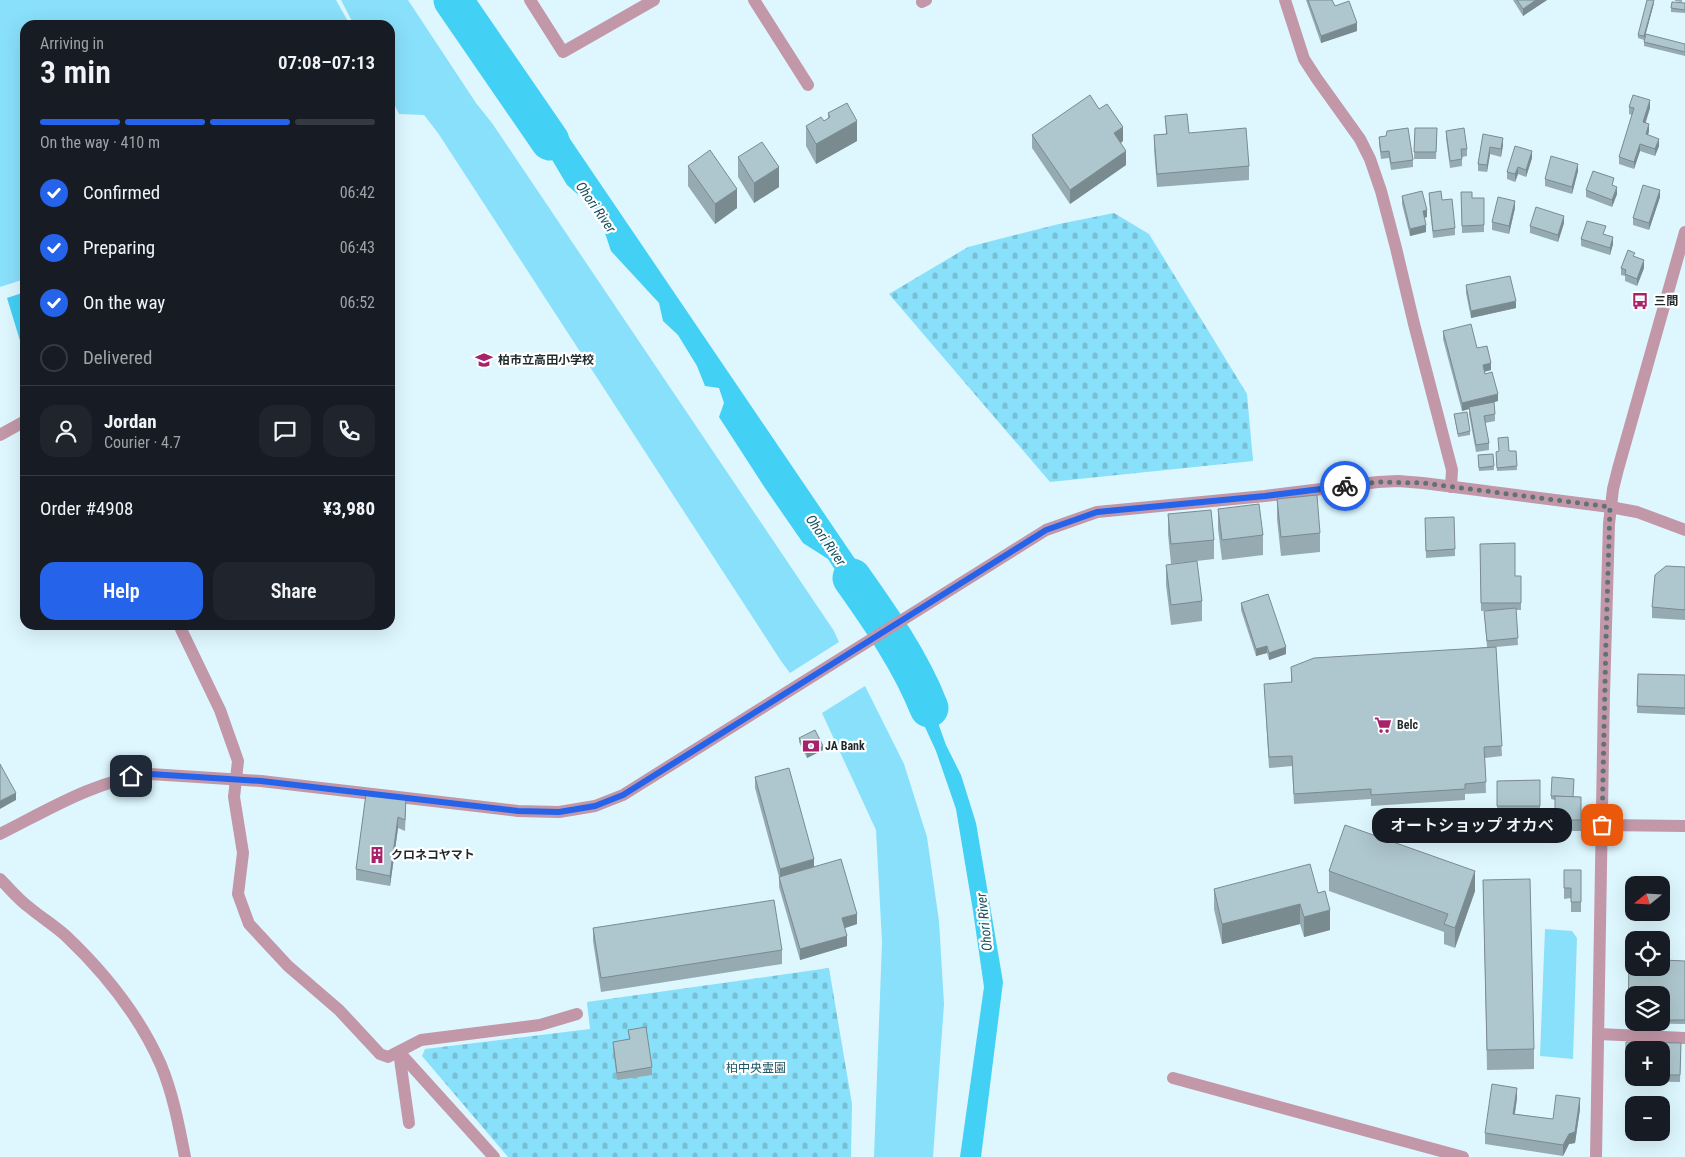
<!DOCTYPE html>
<html lang="en">
<head>
<meta charset="utf-8">
<style>
  :root { --surface:#171b24; --page:#20242c; --text:#f1f3f6; --muted:#9ea1a6; --line:#363941; --accent:#2563eb }
  body { margin:0; font-family:"Roboto Condensed","Noto Sans JP",sans-serif; background:var(--page); color:var(--text); height:100vh; display:flex; flex-direction:column; font-size:19px; white-space:nowrap }
  * { box-sizing:border-box; margin:0 }
  p { font-size:16px; color:var(--muted) }
  .icon { flex:none; width:28px; height:28px; fill:none; stroke:currentColor; stroke-width:2; stroke-linecap:round; stroke-linejoin:round }
  .map { position:relative; flex:1; overflow:hidden }
  .panel { position:absolute; left:20px; top:20px; width:375px; height:610px; display:flex; flex-direction:column; background:var(--surface); border-radius:15px; box-shadow:0 5px 20px #0002 }
  .panel>* { flex:none }
  .needle { width:32px; rotate:252deg }
  .tools { position:absolute; left:1625px; top:876px; display:grid; gap:10px }
  .tools a { display:grid; place-items:center; width:45px; height:45px; border-radius:10px; background:var(--surface); box-shadow:0 5px 20px #0002; font-size:25px }
  .pin { position:absolute; display:grid; place-items:center; width:42px; height:42px; color:#fff; margin:-21px; border-radius:10px; box-shadow:0 2px 8px #0006 }
  .courier { position:absolute; display:grid; place-items:center; width:50px; height:50px; margin:-25px; border:4px solid #2563eb; border-radius:50%; background:#fff; color:#222; box-shadow:0 1px 6px #0007 }
  .bubble { position:absolute; height:35px; border-radius:15px; background:var(--surface); box-shadow:0 5px 20px #0002; font-size:16px; font-weight:600; line-height:35px; text-align:center }
  .head em { font-style:normal; font-weight:600 }
  .head div { display:flex; flex-direction:column-reverse }
  .head { display:flex; align-items:center; justify-content:space-between; height:85px; padding:0 20px }
  h1 { font-size:32px; font-weight:600; line-height:38px }
  .bar { display:grid; grid-template-columns:repeat(4,1fr); gap:8px 5px; align-content:center; height:60px; padding:0 20px }
  .bar i { height:6px; border-radius:4px; background:var(--line) }
  .bar .selected { background:var(--accent) }
  .bar p { grid-column:span 4 }
  .line { display:flex; align-items:center; gap:12px; padding:0 20px; border-top:1px solid var(--line) }
  .line div { flex:1 }
  .round { display:grid; place-items:center; flex:none; width:52px; height:52px; border-radius:15px; background:var(--page) }
  ol { padding:0 20px; list-style:none }
  li { display:flex; align-items:center; gap:15px; height:55px }
  li p { margin-inline-start:auto }
  li .icon { padding:5px; border-radius:50%; background:var(--accent); color:#fff; stroke-width:4 }
  li:last-child { color:var(--muted) }
  li i { width:28px; height:28px; border:2px solid var(--line); border-radius:50% }
  .button { display:flex; gap:10px; margin-top:auto; padding:10px 20px }
  .button a { flex:1; height:58px; border-radius:15px; background:var(--accent); color:#fff; font-size:20px; font-weight:600; line-height:58px; text-align:center }
  .button a+a { background:var(--page); color:var(--text) }
  .map>svg:first-child { display:block }
</style>
</head>
<body>
<div class="map">
<svg width="1685" height="1157" viewBox="0 0 1685 1157">
  <defs>
    <pattern id="cemetery-stones" width="16" height="16" patternUnits="userSpaceOnUse" patternTransform="scale(1.25)"><rect width="16" height="16" fill="#89e0fa"/><path d="M2 7V4a2 2 0 0 1 4 0v3zM10 15v-3a2 2 0 0 1 4 0v3z" fill="#76c0d6"/></pattern>
  </defs>
  <rect width="100%" height="100%" fill="#def7ff"/>
  <!-- green -->
  <g fill="#89e0fa">
    <path d="M0,0H336L350,25H25V279L0,287Z"/>
    <path d="M341,0H408L476,103L492,123L834,631L839,642L790,673L781,661L438,133L424,115L399,114L390,96V25H354Z"/>
    <path d="M865,686L904,764L927,837L939,921L944,1004L933,1157H874L882,942L876,830L822,713Z"/>
    <path d="M1545,929L1572,931L1577,938L1573,1059L1540,1056Z"/>
  </g>
  <!-- cemetery -->
  <g fill="url(#cemetery-stones)">
    <path d="M1114,213L1149,234L1247,394L1253,461L1050,482L889,294L968,247L1059,224Z"/>
    <path d="M829,968L852,1104L851,1157H508L422,1056L425,1049L590,1029L587,1002Z"/>
  </g>
  <!-- water -->
  <g fill="#42d0f4">
    <path d="M447,0H467L516,69L500,80Z"/>
    <path d="M534,86L893,615L872,627L828,559L803,543L765,488L719,417L724,403L719,388L705,386L697,366L678,335L663,321L659,303L611,251L598,212L567,185L548,153L514,101Z"/>
    <path d="M25,292V357L7,298Z"/>
    <path d="M914,656L946,745L961,775L976,823L1003,982L981,1157H960L984,987L973,911L956,809L936,751L897,666Z"/>
  </g>
  <!-- pier -->
  <path fill="#def7ff" d="M891,606L895,614V616L873,630L871,629L866,623Z"/>
  <g fill="none" stroke-linecap="round" stroke-linejoin="round">
    <!-- river -->
    <g stroke="#42d0f4" stroke-width="39">
      <path d="M453,0L550,141"/>
      <path d="M852,578C881,619 911,662 929,708"/>
    </g>
    <!-- minor -->
    <g stroke="#c297a8" stroke-width="12">
      <path d="M530,0L563,52L654,0"/>
      <path d="M754,0L808,85"/>
      <path d="M1285,0L1304,59L1317,79L1360,139L1370,159L1381,191L1396,248L1414,324L1452,470L1451,487"/>
      <path d="M922,2L926,0"/>
      <path d="M0,435L25,421"/>
      <path d="M1610,507L1637,512L1685,530"/>
      <path d="M179,625L220,710L238,761L234,797L243,853L238,894L249,924L288,966L339,1010L380,1054L388,1057L421,1040L540,1025L577,1014"/>
      <path d="M1602,825L1685,826"/>
      <path d="M0,879C10,889 19,900 30,908C42,918 55,926 66,936C105,973 139,1015 161,1065C173,1094 179,1126 185,1157"/>
      <path d="M1599,1034L1685,1038"/>
      <path d="M399,1052L494,1157"/>
      <path d="M399,1052L409,1123"/>
      <path d="M1173,1078L1463,1157"/>
    </g>
    <!-- tertiary -->
    <g stroke="#c297a8" stroke-width="12">
      <path d="M0,834C48,810 96,780 150,774L261,781L518,811L559,812L595,806L623,795L1046,530L1097,512L1265,496L1378,482L1398,481L1423,483L1610,507"/>
      <path d="M1596,1157L1604,694L1609,524L1613,489L1618,469L1685,232"/>
    </g>
  </g>
  <!-- wall -->
  <g fill="#96aab1" fill-rule="evenodd">
    <path d="M1306,0H1332L1335,6L1357,31L1321,43Z"/>
    <path d="M1513,0H1547L1523,16Z"/>
    <path d="M1675,0H1682V2L1675,1Z"/>
    <path d="M1654,3L1644,40L1638,38V35Z"/>
    <path d="M1685,3V13L1671,12V8Z"/>
    <path d="M1644,42L1685,44V56L1644,46Z"/>
    <path d="M1629,107L1650,108L1646,122L1649,131L1648,135L1659,146L1655,156L1640,151L1634,169L1619,164V157L1632,115L1629,114Z"/>
    <path d="M1099,109L1123,141L1121,143L1126,165L1070,204L1032,148V135Z"/>
    <path d="M828,113L857,141L816,164L806,146V126L824,121L828,119Z"/>
    <path d="M1165,116L1189,133L1249,166V180L1157,187L1154,149V135L1166,134Z"/>
    <path d="M1415,128H1437L1436,159H1414Z"/>
    <path d="M1446,131L1467,149V156L1462,157V166L1450,168L1446,138Z"/>
    <path d="M1483,134L1503,145L1501,157L1490,154L1487,172L1478,171V164Z"/>
    <path d="M1379,137L1413,160V167L1391,170L1389,158L1381,159L1379,144Z"/>
    <path d="M738,157L779,187L754,203L738,177Z"/>
    <path d="M1532,158L1526,177L1518,174L1515,182L1507,179V172Z"/>
    <path d="M688,166L737,208L715,224L688,186Z"/>
    <path d="M1578,171L1572,194L1545,186V179Z"/>
    <path d="M1586,190L1617,194L1612,207L1586,197Z"/>
    <path d="M1461,192L1472,198H1484V232L1462,233Z"/>
    <path d="M1429,193L1442,200L1455,228V235L1433,238L1429,200Z"/>
    <path d="M1402,196L1427,217L1424,218L1426,232L1410,236L1402,204Z"/>
    <path d="M1660,197L1649,230L1633,225V218Z"/>
    <path d="M1515,208L1509,234L1492,230V222Z"/>
    <path d="M1564,223L1558,242L1530,233V226Z"/>
    <path d="M1606,234L1605,235L1613,244L1610,255L1581,246V239Z"/>
    <path d="M1635,257L1644,268L1637,286L1625,281V276L1621,275V268Z"/>
    <path d="M1466,285L1516,308L1471,318L1466,293Z"/>
    <path d="M1443,331L1477,348L1491,370L1484,372L1498,401L1493,402L1495,414V421L1485,423L1489,443V450L1476,452L1469,414V409L1462,411L1443,339Z"/>
    <path d="M1454,414L1470,431V435L1458,437Z"/>
    <path d="M1509,451H1516L1517,470L1497,471L1496,452Z"/>
    <path d="M1493,454L1494,470L1479,471L1478,455Z"/>
    <path d="M1277,499L1320,533V552L1281,556L1277,519Z"/>
    <path d="M1218,509L1263,535V555L1222,560L1218,529Z"/>
    <path d="M1168,514L1214,540V559L1171,564L1168,534Z"/>
    <path d="M1425,525L1455,549V556L1426,558Z"/>
    <path d="M1480,544L1515,576H1521V610H1516L1518,645L1496,647L1502,756L1485,758L1486,793L1465,794V800L1371,806V799L1294,804L1292,766L1269,768L1264,684L1291,682V667L1487,647L1484,611L1491,610L1481,611Z"/>
    <path d="M1166,565L1202,601V621L1171,625L1166,585Z"/>
    <path d="M1685,567V620L1652,618V607Z"/>
    <path d="M1241,603L1286,654L1269,660L1267,653L1256,656L1241,610Z"/>
    <path d="M1638,674L1685,675V715L1637,713Z"/>
    <path d="M799,738L823,750L807,758L799,742Z"/>
    <path d="M755,777L814,867L857,924L845,928L847,946L800,960L779,887V877L755,788Z"/>
    <path d="M1540,780V826H1497V781Z"/>
    <path d="M366,794L406,807L405,831L398,828L390,886L356,880V869Z"/>
    <path d="M1551,796L1581,797V831H1555V800L1551,799Z"/>
    <path d="M1564,870H1581V912H1571V898L1564,899Z"/>
    <path d="M1329,871L1475,891L1455,948L1444,944V932L1329,891Z"/>
    <path d="M1483,880L1534,1049V1069L1487,1070Z"/>
    <path d="M1214,889L1318,893L1330,930L1304,937L1300,924L1222,944L1214,909Z"/>
    <path d="M593,928L782,950V964L601,992L593,941Z"/>
    <path d="M1629,960L1685,961V1024L1628,1023ZM1634,995H1661V1022H1634Z"/>
    <path d="M628,1030L652,1067V1075L617,1080L613,1049V1042L629,1039Z"/>
    <path d="M1626,1042L1681,1043L1680,1082L1626,1081ZM1634,1050H1661V1078H1634Z"/>
    <path d="M1517,1098L1515,1114L1553,1119L1580,1109L1575,1143L1569,1144L1563,1156L1485,1144V1133Z"/>
  </g>
  <!-- shaded-wall -->
  <g fill="#7a8b90">
    <path d="M1536,0H1547L1523,16V9Z"/>
    <path d="M1654,0V3L1644,40V36Z"/>
    <path d="M1357,23V31L1321,43V36Z"/>
    <path d="M1650,100V108L1643,129V122Z"/>
    <path d="M857,121V141L816,164V144Z"/>
    <path d="M1649,124V131L1646,142V134Z"/>
    <path d="M1123,127V141L1114,147V133Z"/>
    <path d="M1503,138V145L1501,157V149Z"/>
    <path d="M1659,139V146L1655,156V149Z"/>
    <path d="M1640,144V151L1634,169V162Z"/>
    <path d="M1490,147V154L1487,172V165Z"/>
    <path d="M1126,151V165L1070,204V190Z"/>
    <path d="M1532,151V158L1526,177V170Z"/>
    <path d="M1578,164V171L1572,194V187Z"/>
    <path d="M779,167V187L754,203V183Z"/>
    <path d="M1518,167V174L1515,182V174Z"/>
    <path d="M1617,187V194L1612,207V200Z"/>
    <path d="M737,189V208L715,224V204Z"/>
    <path d="M1660,190V197L1649,230V223Z"/>
    <path d="M1515,201V208L1509,234V226Z"/>
    <path d="M1427,210V217L1423,218V211Z"/>
    <path d="M1564,216V223L1558,242V235Z"/>
    <path d="M1426,225V232L1410,236V229Z"/>
    <path d="M1613,237V244L1610,255V248Z"/>
    <path d="M1644,260V268L1637,286V279Z"/>
    <path d="M1516,301V308L1471,318V311Z"/>
    <path d="M1491,363V370L1483,372V365Z"/>
    <path d="M1498,394V401L1462,411V403Z"/>
    <path d="M1267,646V653L1256,656V649Z"/>
    <path d="M1286,647V654L1269,660V653Z"/>
    <path d="M823,746V750L807,758V754Z"/>
    <path d="M16,793V800L0,809V801Z"/>
    <path d="M398,817V828L390,886V876Z"/>
    <path d="M814,859V870L780,879V869Z"/>
    <path d="M1475,871V891L1455,948V928Z"/>
    <path d="M1300,904V924L1222,944V924Z"/>
    <path d="M1330,910V930L1304,937V917Z"/>
    <path d="M857,914V924L842,929V918Z"/>
    <path d="M847,936V946L800,960V949Z"/>
    <path d="M1517,1088V1098L1513,1124V1114Z"/>
    <path d="M1580,1098V1109L1575,1143L1569,1144L1563,1156V1145Z"/>
  </g>
  <!-- building -->
  <g fill="#aec6ce" stroke="#7a8b90">
    <path d="M1308,0H1332L1335,6L1349,1L1357,23L1321,36Z"/>
    <path d="M1517,0H1536L1523,9Z"/>
    <path d="M1647,0H1654L1644,36L1638,35Z"/>
    <path d="M1672,2L1685,3V10L1671,8Z"/>
    <path d="M1646,34L1685,44V52L1644,42Z"/>
    <path d="M1090,95L1099,109L1107,104L1123,127L1114,133L1126,151L1070,190L1032,135Z"/>
    <path d="M1633,95L1650,100L1643,122L1649,124L1646,134L1659,139L1655,149L1640,144L1634,162L1619,157L1634,108L1629,107Z"/>
    <path d="M847,103L857,121L816,144L806,126L821,117L824,121L830,117L828,113Z"/>
    <path d="M1187,114L1189,133L1246,128L1249,166L1157,174L1154,135L1167,134L1165,116Z"/>
    <path d="M1408,128L1413,160L1391,163L1389,151L1381,152L1379,137L1386,136L1387,131Z"/>
    <path d="M1415,128H1437L1436,152H1414Z"/>
    <path d="M1464,128L1467,149H1461L1462,159L1450,161L1446,131Z"/>
    <path d="M1483,134L1503,138L1501,149L1490,147L1487,165L1478,164Z"/>
    <path d="M762,142L779,167L754,183L738,157Z"/>
    <path d="M1515,146L1532,151L1526,170L1518,167L1515,174L1507,172Z"/>
    <path d="M710,150L737,189L715,204L688,166Z"/>
    <path d="M1551,156L1578,164L1572,187L1545,179Z"/>
    <path d="M1593,171L1614,178L1612,185L1617,187L1612,200L1586,190Z"/>
    <path d="M1643,185L1660,190L1649,223L1633,218Z"/>
    <path d="M1422,191L1427,210L1423,211L1426,225L1410,229L1402,196Z"/>
    <path d="M1441,191L1442,200L1452,199L1455,228L1433,231L1429,193Z"/>
    <path d="M1461,192H1472V198H1484V225L1462,226Z"/>
    <path d="M1498,197L1515,201L1509,226L1492,222Z"/>
    <path d="M1536,207L1564,216L1558,235L1530,226Z"/>
    <path d="M1587,221L1606,226L1603,234L1613,237L1610,248L1581,239Z"/>
    <path d="M1628,250L1635,253L1633,256L1644,260L1637,279L1625,274L1626,270L1621,268Z"/>
    <path d="M1510,276L1516,301L1471,311L1466,285Z"/>
    <path d="M1471,324L1477,348L1487,346L1491,363L1483,365L1485,374L1492,372L1498,394L1462,403L1443,331Z"/>
    <path d="M1494,402L1495,414L1484,416L1489,443L1476,445L1469,407Z"/>
    <path d="M1467,412L1470,431L1458,434L1454,414Z"/>
    <path d="M1508,437L1509,451H1516L1517,466L1497,468L1496,452L1499,451L1498,438Z"/>
    <path d="M1493,454L1494,466L1479,468L1478,455Z"/>
    <path d="M1317,495L1320,533L1281,537L1277,499Z"/>
    <path d="M1259,504L1263,535L1222,540L1218,509Z"/>
    <path d="M1211,510L1214,540L1171,544L1168,514Z"/>
    <path d="M1454,517L1455,549L1426,551L1425,518Z"/>
    <path d="M1515,543V576H1521V603H1481L1480,544Z"/>
    <path d="M1197,561L1202,601L1171,605L1166,565Z"/>
    <path d="M1666,566L1685,567V610L1652,607L1655,575Z"/>
    <path d="M1268,594L1286,647L1269,653L1267,646L1256,649L1241,603Z"/>
    <path d="M1516,608L1518,638L1487,641L1484,611Z"/>
    <path d="M1496,647L1502,746L1484,747L1486,782L1465,784V789L1371,795V789L1294,794L1292,756L1269,757L1264,684L1292,682L1291,667L1314,658Z"/>
    <path d="M1638,674L1685,675V708L1637,706Z"/>
    <path d="M815,730L823,746L807,754L799,738Z"/>
    <path d="M0,764L16,793L0,801Z"/>
    <path d="M789,768L814,859L780,869L755,777Z"/>
    <path d="M1552,777L1574,779L1573,797L1551,796Z"/>
    <path d="M1540,780V806H1497V781Z"/>
    <path d="M366,794L406,797L405,820L398,817L390,876L356,869Z"/>
    <path d="M1555,796L1581,797V820H1555Z"/>
    <path d="M1345,825L1475,871L1455,928L1444,924L1448,914L1329,871Z"/>
    <path d="M841,859L857,914L842,918L847,936L800,949L779,877Z"/>
    <path d="M1310,864L1318,893L1325,891L1330,910L1304,917L1300,904L1222,924L1214,889Z"/>
    <path d="M1564,870H1581V902H1571V888H1564Z"/>
    <path d="M1530,879L1534,1049L1487,1050L1483,880Z"/>
    <path d="M774,900L782,950L601,978L593,928Z"/>
    <path d="M1661,952H1663V960L1685,961V1020H1661V995H1634V1019H1628L1629,960H1634V968H1661Z"/>
    <path d="M646,1027L652,1067L617,1073L613,1042L630,1039L628,1030Z"/>
    <path d="M1626,1042L1681,1043L1680,1075H1661V1050H1634V1074H1626Z"/>
    <path d="M1492,1084L1517,1088L1513,1114L1553,1119L1556,1095L1580,1098L1575,1132L1569,1134L1563,1145L1485,1133Z"/>
  </g>
  <g fill="none" stroke-linecap="round" stroke-linejoin="round">
    <!-- done -->
    <path stroke="#627176" stroke-width="5" stroke-dasharray="0 9" d="M1345,486L1378,482L1423,483L1610,507L1606,638L1602,825"/>
    <!-- route -->
    <path stroke="#2563eb" stroke-width="6" d="M131,776L150,774L261,781L518,811L559,812L595,806L623,795L1046,530L1097,512L1265,496L1345,486"/>
  </g>
  <!-- icons -->
  <defs>
    <g id="bus-bare" transform="scale(1.35)"><path d="M-5-6H5V4H4V6H2V4H-2V6H-4V4H-5ZM-3.5-4V0h7V-4ZM-3.5 1.2v1.5H-2V1.2ZM2 1.2v1.5H3.5V1.2Z" fill="#a7216b" stroke="#fff" stroke-width="2.5" paint-order="stroke"/></g>
    <g id="school-bare" transform="scale(1.35)"><path d="M0-5L7-2L0 1L-7-2ZM-4 1L0 2.5L4 1V4Q0 6-4 4Z" fill="#a7216b" stroke="#fff" stroke-width="2.5" paint-order="stroke"/></g>
    <g id="supermarket-bare" transform="scale(1.35)"><path d="M-6-5.5h2.5l.6 2H6L4.5 2H-2.5L-4.4-4H-6ZM-1.5 3.2a1.3 1.3 0 1 0 .1 0ZM3 3.2a1.3 1.3 0 1 0 .1 0Z" fill="#a7216b" stroke="#fff" stroke-width="2.5" paint-order="stroke"/></g>
    <g id="bank-bare" transform="scale(1.35)"><path d="M-6-4H6V4H-6ZM0-2.3a2.3 2.3 0 1 0 0 4.6a2.3 2.3 0 1 0 0-4.6Z" fill="#a7216b" stroke="#fff" stroke-width="2.5" paint-order="stroke"/></g>
    <g id="building-bare" transform="scale(1.35)"><path d="M-4-6H4V6H1V3H-1V6H-4ZM-2.5-4.3h1.7v1.8h-1.7ZM.8-4.3h1.7v1.8H.8ZM-2.5-1h1.7V.8h-1.7ZM.8-1h1.7V.8H.8Z" fill="#a7216b" stroke="#fff" stroke-width="2.5" paint-order="stroke"/></g>
  </defs>
  <g fill-rule="evenodd">
    <use href="#bus-bare" x="1640" y="301"/>
    <use href="#school-bare" x="484" y="360"/>
    <use href="#supermarket-bare" x="1383" y="725"/>
    <use href="#bank-bare" x="811" y="746"/>
    <use href="#building-bare" x="377" y="855"/>
  </g>
  <g text-anchor="middle" dominant-baseline="central" stroke-width="4.5" stroke-linejoin="round" paint-order="stroke">
    <!-- poi labels -->
    <g font-size="12" font-weight="bold" fill="#1f292c" stroke="#fff" text-anchor="start">
      <text x="1654" y="301">三間</text>
      <text x="498" y="360">柏市立高田小学校</text>
      <text x="1397" y="725">Belc</text>
      <text x="825" y="746">JA Bank</text>
      <text x="391" y="855">クロネコヤマト</text>
    </g>
    <!-- park labels -->
    <g font-size="12" fill="#1d5665" stroke="#fff">
      <text x="756" y="1068">柏中央霊園</text>
    </g>
    <!-- water labels -->
    <g font-size="14" font-style="italic" fill="#16505f" stroke="#fff">
      <text transform="translate(596 207) rotate(55)">Ohori River</text>
      <text transform="translate(826 540) rotate(55)">Ohori River</text>
      <text transform="translate(984 922) rotate(-96)">Ohori River</text>
    </g>
  </g>
</svg>
<div class="tools">
<a><svg class="needle" viewBox="-14 -14 28 28"><path d="M0-13l5 13h-10z" fill="#e53935"/><path d="M0 13l5-13h-10z" fill="#9ea1a6"/></svg></a>
<a><svg class="icon" aria-label="locate" viewBox="0 0 24 24"><circle cx="12" cy="12" r="6"/><path d="M12 2v4M12 18v4M2 12h4M18 12h4"/></svg></a>
<a><svg class="icon" aria-label="layers" viewBox="0 0 24 24"><path d="M12 4l9 5-9 5-9-5zM3 14l9 5 9-5"/></svg></a>
<a>+</a>
<a>−</a>
</div>
<div class="pin" style="left:1602px;top:825px;background:#ea580c"><svg class="icon" aria-label="bag" viewBox="0 0 24 24"><path d="M5 8h14l-1 12H6zM9 8a3 3 0 0 1 6 0"/></svg></div>
<div class="pin" style="left:131px;top:776px;background:#1f2937"><svg class="icon" aria-label="home" viewBox="0 0 24 24"><path d="M3 11l9-7 9 7M6 9v11h12V9"/></svg></div>
<div class="courier" style="left:1345px;top:486px"><svg class="icon" aria-label="bike" viewBox="0 0 24 24"><circle cx="6" cy="16" r="4"/><circle cx="18" cy="16" r="4"/><path d="M6 16l4-8h5l3 8M10 8l3 8H6M13 5h3"/></svg></div>
<div class="bubble" style="left:1372px;top:808px;width:200px">オートショップ オカベ</div>
<section class="panel">
<div class="head"><div><h1>3 min</h1><p>Arriving in</p></div><em>07:08–07:13</em></div>
<div class="bar"><i class="selected"></i><i class="selected"></i><i class="selected"></i><i></i><p>On the way · 410 m</p></div>
<ol>
<li><svg class="icon" aria-label="check" viewBox="0 0 24 24"><path d="M5 12l5 5 9-10"/></svg>Confirmed<p>06:42</p></li>
<li><svg class="icon" aria-label="check" viewBox="0 0 24 24"><path d="M5 12l5 5 9-10"/></svg>Preparing<p>06:43</p></li>
<li><svg class="icon" aria-label="check" viewBox="0 0 24 24"><path d="M5 12l5 5 9-10"/></svg>On the way<p>06:52</p></li>
<li><i></i>Delivered</li>
</ol>
<div class="line" style="height:90px"><a class="round"><svg class="icon" aria-label="person" viewBox="0 0 24 24"><circle cx="12" cy="8" r="4"/><path d="M4 21q1-7 8-7t8 7"/></svg></a><div><b>Jordan</b><p>Courier · 4.7</p></div><a class="round"><svg class="icon" aria-label="chat" viewBox="0 0 24 24"><path d="M4 5h16v11H9l-5 4z"/></svg></a><a class="round"><svg class="icon" aria-label="phone" viewBox="0 0 24 24"><path d="M5 4h4l2 5-3 2q2 4 5 5l2-3 5 2v4C11 20 4 13 5 4z"/></svg></a></div>
<div class="line" style="height:65px"><div>Order #4908</div><b>¥3,980</b></div>
<div class="button"><a>Help</a><a>Share</a></div>
</section>
</div>
</body>
</html>
